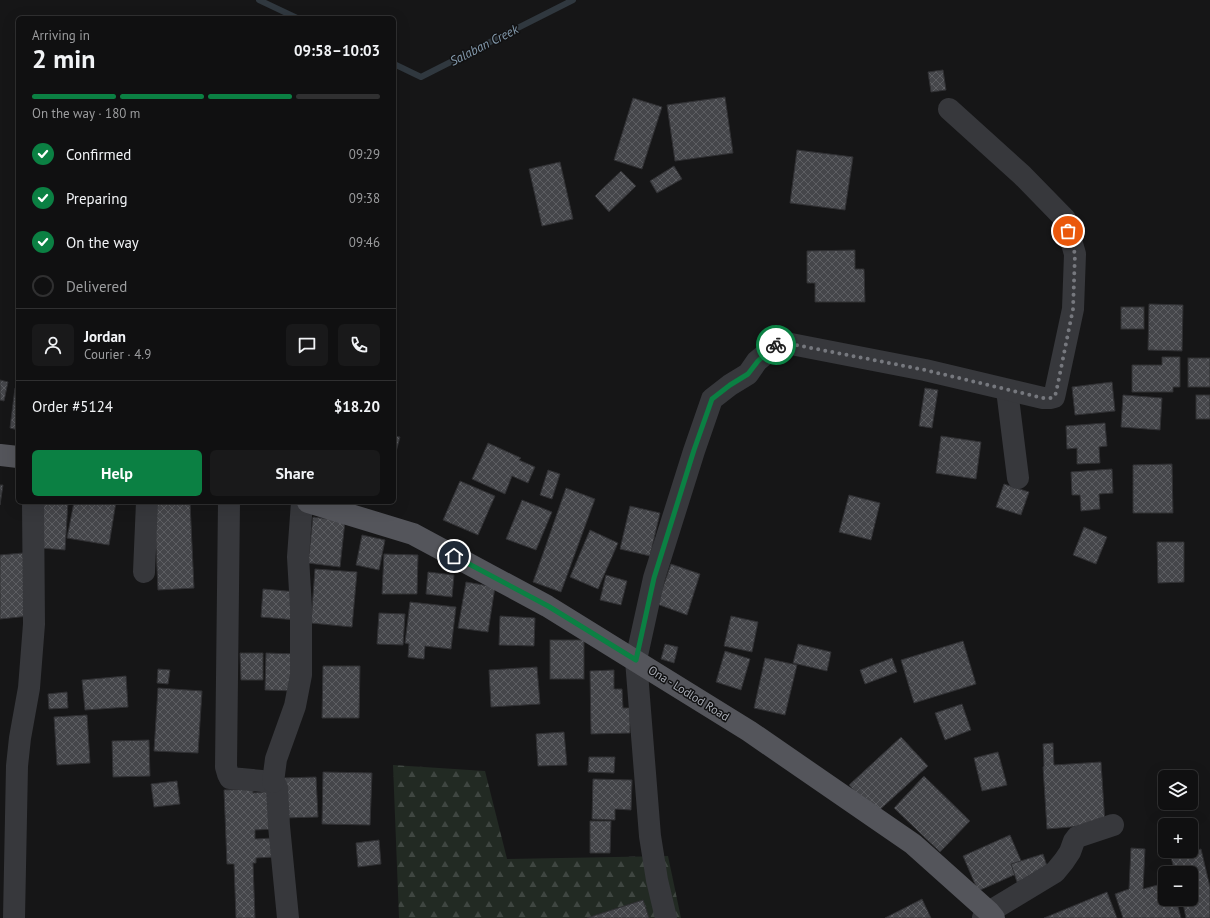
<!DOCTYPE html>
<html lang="en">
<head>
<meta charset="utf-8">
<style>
  :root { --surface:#101011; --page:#19191a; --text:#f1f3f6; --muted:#9c9d9f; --line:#303031; --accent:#0b8043 }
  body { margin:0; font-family:"PT Sans",sans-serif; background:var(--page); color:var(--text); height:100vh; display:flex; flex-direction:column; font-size:15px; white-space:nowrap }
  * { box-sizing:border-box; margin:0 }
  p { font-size:13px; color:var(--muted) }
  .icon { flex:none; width:22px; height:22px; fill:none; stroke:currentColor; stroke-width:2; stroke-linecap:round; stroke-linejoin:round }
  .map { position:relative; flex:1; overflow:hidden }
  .side { position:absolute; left:16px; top:16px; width:380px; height:488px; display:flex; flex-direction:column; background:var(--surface); border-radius:6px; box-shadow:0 4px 16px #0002,0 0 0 1px var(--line) }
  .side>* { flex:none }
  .fabs { position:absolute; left:1158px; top:770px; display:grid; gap:8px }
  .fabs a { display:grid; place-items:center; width:40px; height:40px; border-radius:6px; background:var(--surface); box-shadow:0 4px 16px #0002,0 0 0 1px var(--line); font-size:20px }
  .pin { position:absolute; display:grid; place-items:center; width:34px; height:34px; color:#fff; margin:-17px; border:2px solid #fff; border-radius:50%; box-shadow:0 1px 4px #0007 }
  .courier { position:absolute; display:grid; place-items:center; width:40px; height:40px; margin:-20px; border:3px solid #0b8043; border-radius:50%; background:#fff; color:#222; box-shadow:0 1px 5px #0007 }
  .overview em { font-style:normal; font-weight:800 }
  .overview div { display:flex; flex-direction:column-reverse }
  .overview { display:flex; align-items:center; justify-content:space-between; height:68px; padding:0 16px }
  h1 { font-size:26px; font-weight:800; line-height:30px }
  .bar { display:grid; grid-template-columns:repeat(4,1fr); gap:6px 4px; align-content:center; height:48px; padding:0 16px }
  .bar i { height:5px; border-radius:3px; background:var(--line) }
  .bar .on { background:var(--accent) }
  .bar p { grid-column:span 4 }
  .line { display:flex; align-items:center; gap:10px; padding:0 16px; border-top:1px solid var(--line) }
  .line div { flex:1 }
  .round { display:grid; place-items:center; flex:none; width:42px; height:42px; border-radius:6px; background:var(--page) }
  ol { padding:0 16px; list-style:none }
  li { display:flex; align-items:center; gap:12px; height:44px }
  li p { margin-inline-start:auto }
  li .icon { padding:4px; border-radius:50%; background:var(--accent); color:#fff; stroke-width:4 }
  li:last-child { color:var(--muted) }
  li i { width:22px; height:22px; border:2px solid var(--line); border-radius:50% }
  .button { display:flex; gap:8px; margin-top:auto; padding:8px 16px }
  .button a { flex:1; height:46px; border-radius:6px; background:var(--accent); color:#fff; font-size:16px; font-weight:800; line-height:46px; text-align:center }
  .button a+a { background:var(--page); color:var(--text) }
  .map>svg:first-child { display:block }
</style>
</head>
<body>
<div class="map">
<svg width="1210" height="918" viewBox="0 0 1210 918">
  <defs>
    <pattern id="forest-firs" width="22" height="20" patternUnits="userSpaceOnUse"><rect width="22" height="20" fill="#222a23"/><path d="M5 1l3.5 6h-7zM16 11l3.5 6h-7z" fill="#3f4641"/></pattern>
    <pattern id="building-cross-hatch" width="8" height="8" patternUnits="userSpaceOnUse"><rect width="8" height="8" fill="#45464a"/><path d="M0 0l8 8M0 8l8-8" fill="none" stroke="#5d5e62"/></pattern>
  </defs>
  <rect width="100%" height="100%" fill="#161617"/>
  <!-- forest -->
  <path fill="url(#forest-firs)" d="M393,765L485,771L507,859L668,856L681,918H399Z"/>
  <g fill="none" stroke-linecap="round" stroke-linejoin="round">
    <!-- stream -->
    <g stroke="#30383f" stroke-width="6">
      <path d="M259,0L297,18"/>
      <path d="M394,64L421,77L573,0"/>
    </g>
  </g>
  <!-- building -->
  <g fill="url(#building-cross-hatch)" stroke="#303033">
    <path d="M943,70L946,90L931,92L928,72Z"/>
    <path d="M725,97L733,153L675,161L667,105Z"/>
    <path d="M633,98L662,107L642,169L614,160Z"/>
    <path d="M797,150L853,157L845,210L790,203Z"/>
    <path d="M560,162L573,219L542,226L529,169Z"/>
    <path d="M674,166L682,179L657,193L650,181Z"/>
    <path d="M621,171L636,186L609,212L595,196Z"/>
    <path d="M855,250V269H864L865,302H815V283H807V251Z"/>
    <path d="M1149,304L1183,305L1182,351L1148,350Z"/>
    <rect x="1121" y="307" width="23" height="22"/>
    <path d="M1162,357H1180V387H1173V392H1132V365H1162Z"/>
    <rect x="1188" y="358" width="22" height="29"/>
    <path d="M0,380L8,382L4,401L0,400Z"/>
    <path d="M1112,382L1115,411L1075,415L1072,387Z"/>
    <path d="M15,388H18V430L10,428Z"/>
    <path d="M925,388L938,390L932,428L919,426Z"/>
    <path d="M1123,395L1162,398L1160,430L1121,427Z"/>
    <rect x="1196" y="395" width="14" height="24"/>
    <path d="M1105,423L1107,446L1099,447L1100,463L1077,464V448L1067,449L1066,426Z"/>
    <path d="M394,436L400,437L394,459Z"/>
    <path d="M941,436L981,442L976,479L936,473Z"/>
    <path d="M488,443L521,458L519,460L535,467L528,483L512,476L505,494L472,479Z"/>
    <path d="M1172,464L1173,513H1133V465Z"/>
    <path d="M1112,469L1113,493L1099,494L1100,509L1081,511L1080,495H1072L1071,472Z"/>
    <path d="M548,470L560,474L552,499L540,495Z"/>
    <path d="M460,481L495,496L478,535L443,520Z"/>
    <path d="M1004,484L1029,492L1021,515L996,507Z"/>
    <path d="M0,485H3L0,505Z"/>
    <path d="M566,488L595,499L561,592L533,582Z"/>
    <path d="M849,495L880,503L871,540L839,532Z"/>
    <path d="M522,500L552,512L536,550L506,539Z"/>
    <path d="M44,502H68L65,550L41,548Z"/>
    <path d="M74,502H116L109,545L67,538Z"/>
    <path d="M154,502H190L194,588L158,590Z"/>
    <path d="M630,506L660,513L650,556L620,549Z"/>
    <path d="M313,517L345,521L340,567L308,563Z"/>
    <path d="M1084,527L1107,537L1096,564L1073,555Z"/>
    <path d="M590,530L618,543L598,589L570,577Z"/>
    <path d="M362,535L385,540L379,570L356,565Z"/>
    <path d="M1157,542H1184V582L1158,583Z"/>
    <path d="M23,553L29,616L0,619V555Z"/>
    <path d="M384,554L418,555L417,594H382Z"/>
    <path d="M671,564L700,574L687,615L657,604Z"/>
    <path d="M315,569L357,572L352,627L311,623Z"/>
    <path d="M428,572L454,575L452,597L426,594Z"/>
    <path d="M606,575L627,581L621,605L600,600Z"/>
    <path d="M466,582L495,587L488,632L458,628Z"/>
    <path d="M263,589L298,592L296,620L261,617Z"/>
    <path d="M410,602L456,607L451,649L425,646L424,659L408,657L409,644L405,643Z"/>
    <path d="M379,613L405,614L403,645L377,644Z"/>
    <path d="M500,616L535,618L534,646L499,645Z"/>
    <path d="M731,616L758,622L752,652L724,646Z"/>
    <rect x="550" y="640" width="34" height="39"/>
    <path d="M963,641L976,684L914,703L901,660Z"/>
    <path d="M665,644L678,647L674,663L661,659Z"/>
    <path d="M798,644L831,652L827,671L793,663Z"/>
    <path d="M725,651L750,659L741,690L716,682Z"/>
    <path d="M240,653H263V680H241Z"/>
    <path d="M266,653L298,654L297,691L265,690Z"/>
    <path d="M765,658L797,665L785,715L754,708Z"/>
    <path d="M892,658L897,672L865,684L860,670Z"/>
    <path d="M323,666H360L359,718H322Z"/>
    <path d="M537,667L540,704L491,707L489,670Z"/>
    <path d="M158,669L170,670L168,684L157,683Z"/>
    <path d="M614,670V689H622L623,708H630V733L591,734L590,671Z"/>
    <path d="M126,676L128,707L85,710L82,680Z"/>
    <path d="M158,688L202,691L198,753L154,751Z"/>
    <path d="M67,692L68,708L49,709L48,694Z"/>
    <path d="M962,704L971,730L945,740L935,713Z"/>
    <path d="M87,715L90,763L57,765L54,717Z"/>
    <path d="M564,732L567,765L538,766L536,734Z"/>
    <path d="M901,737L928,766L875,814L849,785Z"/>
    <path d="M149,740L150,776L113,777L112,741Z"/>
    <path d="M1053,743L1054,765L1101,762L1105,824L1047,829L1043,767L1044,766L1043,744Z"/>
    <path d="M998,752L1007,785L982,791L974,758Z"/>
    <path d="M589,757H615L614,773L588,772Z"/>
    <path d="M323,772L372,773L370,825L322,824Z"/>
    <path d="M924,776L970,821L940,852L894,808Z"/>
    <path d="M316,777L318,817L284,818L283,778Z"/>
    <path d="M593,779L632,780L631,810L615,809V820L592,819Z"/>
    <path d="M177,781L180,804L154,807L151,784Z"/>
    <path d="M253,789V793L273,791L275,829L255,830V839L273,838L274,857L256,858V863H253L255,918H236L234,864H227L224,790Z"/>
    <path d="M590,821H611L610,853H590Z"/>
    <path d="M1010,835L1025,870L978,891L963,856Z"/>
    <path d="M379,840L381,864L358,867L356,843Z"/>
    <path d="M1131,848L1145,849L1143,889L1165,883V899H1176L1181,918H1123L1115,894L1129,889Z"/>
    <path d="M1201,849L1210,887V918H1186L1182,899H1191V873H1175L1171,857Z"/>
    <path d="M1043,854L1049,872L1017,882L1011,864Z"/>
    <path d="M1107,892L1117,918H1044Z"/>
    <path d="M922,899L931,918H885Z"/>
    <path d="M643,900L649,918H587Z"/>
  </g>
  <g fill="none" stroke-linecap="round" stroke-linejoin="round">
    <!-- minor -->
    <g stroke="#37383c" stroke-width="22">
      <path d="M1007,390L1018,478"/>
      <path d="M229,502L226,767L228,774L230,778L273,782L277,787L279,826L288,918"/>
      <path d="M144,572L147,502"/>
      <path d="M273,782L276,759L295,706L301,675V608L298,557L302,502"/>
      <path d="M14,918L17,766L20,738L29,688L34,624L33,502"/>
      <path d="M666,918L657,880L650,836L636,660L654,578L694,451L712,399L730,385L748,374L757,361L777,345L780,343L791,344L925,370L1043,398H1050L1054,397L1055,393L1073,309L1075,254L1065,219L1022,175L949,109"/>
      <path d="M983,918L989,912L1055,872L1064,861L1070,852L1074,841L1077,837L1113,825"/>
    </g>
    <!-- major -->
    <g stroke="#54555b" stroke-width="22">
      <path d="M0,455L18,457"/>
      <path d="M308,502L413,534L547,606L749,731L913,844L989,912L994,918"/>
    </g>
  </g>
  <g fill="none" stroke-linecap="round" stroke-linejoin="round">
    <!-- done -->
    <path stroke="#76787e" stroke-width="4" stroke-dasharray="0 7.2" d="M776,345L780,343L791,344L925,370L1043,398H1050L1054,397L1056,393L1073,309L1075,254L1068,231"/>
    <!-- route -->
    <path stroke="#0b8043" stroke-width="5" d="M454,556L548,606L636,660L654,578L694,450L712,399L730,385L748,374L758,361L776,345"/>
  </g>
  <g text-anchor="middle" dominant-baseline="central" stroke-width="3" stroke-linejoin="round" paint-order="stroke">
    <!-- street labels -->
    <g font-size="12" fill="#a9adb6" stroke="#111112">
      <text transform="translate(689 693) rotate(32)">Ona - Lodlod Road</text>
    </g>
    <!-- water labels -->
    <g font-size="13" font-style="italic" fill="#849aad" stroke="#111112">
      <text transform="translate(484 45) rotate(-27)">Salaban Creek</text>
    </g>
  </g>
</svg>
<div class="fabs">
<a><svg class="icon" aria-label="layers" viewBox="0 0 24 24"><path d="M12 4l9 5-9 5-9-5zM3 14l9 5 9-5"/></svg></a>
<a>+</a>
<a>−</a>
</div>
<div class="pin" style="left:1068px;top:231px;background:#ea580c"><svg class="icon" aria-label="bag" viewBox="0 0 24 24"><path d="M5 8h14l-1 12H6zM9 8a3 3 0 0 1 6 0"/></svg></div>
<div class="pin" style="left:454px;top:556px;background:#1f2937"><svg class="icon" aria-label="home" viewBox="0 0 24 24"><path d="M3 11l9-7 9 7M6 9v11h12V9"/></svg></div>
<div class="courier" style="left:776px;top:345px"><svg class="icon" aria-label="bike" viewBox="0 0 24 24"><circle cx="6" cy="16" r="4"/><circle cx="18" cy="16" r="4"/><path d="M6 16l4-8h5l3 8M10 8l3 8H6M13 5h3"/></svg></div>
<section class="side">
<div class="overview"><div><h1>2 min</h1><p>Arriving in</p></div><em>09:58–10:03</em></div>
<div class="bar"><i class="on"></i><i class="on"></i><i class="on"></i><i></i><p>On the way · 180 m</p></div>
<ol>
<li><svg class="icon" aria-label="check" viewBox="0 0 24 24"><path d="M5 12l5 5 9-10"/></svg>Confirmed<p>09:29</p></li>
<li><svg class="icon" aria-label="check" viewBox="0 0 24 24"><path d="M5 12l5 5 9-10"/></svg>Preparing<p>09:38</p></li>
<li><svg class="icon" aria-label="check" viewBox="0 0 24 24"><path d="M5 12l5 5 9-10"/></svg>On the way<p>09:46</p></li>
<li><i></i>Delivered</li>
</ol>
<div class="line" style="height:72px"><a class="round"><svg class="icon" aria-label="person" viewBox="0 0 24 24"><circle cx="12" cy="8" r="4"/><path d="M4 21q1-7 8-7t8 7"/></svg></a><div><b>Jordan</b><p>Courier · 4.9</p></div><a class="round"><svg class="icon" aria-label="chat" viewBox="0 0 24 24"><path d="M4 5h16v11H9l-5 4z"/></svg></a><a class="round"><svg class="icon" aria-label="phone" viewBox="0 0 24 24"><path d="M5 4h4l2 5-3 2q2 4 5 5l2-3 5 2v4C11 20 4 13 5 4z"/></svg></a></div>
<div class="line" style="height:52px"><div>Order #5124</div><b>$18.20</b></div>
<div class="button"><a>Help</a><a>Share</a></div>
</section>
</div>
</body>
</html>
